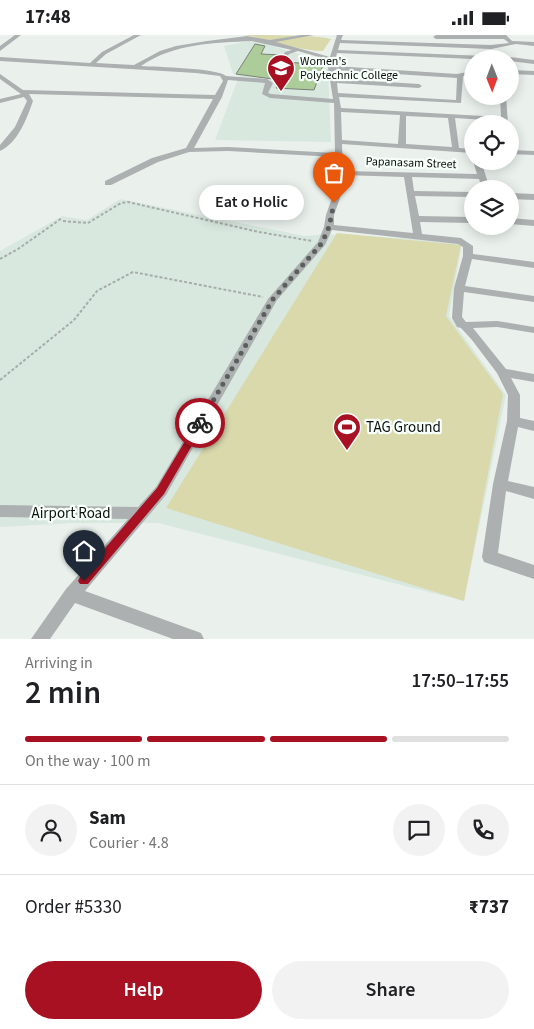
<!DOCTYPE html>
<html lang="en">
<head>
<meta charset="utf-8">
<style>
  :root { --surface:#fff; --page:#f2f2f2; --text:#202124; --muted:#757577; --line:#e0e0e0; --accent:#a81122 }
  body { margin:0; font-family:"Source Sans 3",sans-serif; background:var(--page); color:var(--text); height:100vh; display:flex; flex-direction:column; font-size:19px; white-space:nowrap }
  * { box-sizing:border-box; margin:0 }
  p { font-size:16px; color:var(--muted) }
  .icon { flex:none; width:28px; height:28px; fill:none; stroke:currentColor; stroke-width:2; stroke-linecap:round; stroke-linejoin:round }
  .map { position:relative; height:604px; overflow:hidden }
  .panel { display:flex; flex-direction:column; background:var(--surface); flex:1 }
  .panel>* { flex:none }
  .needle { width:32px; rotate:179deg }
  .buttons { position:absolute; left:464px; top:15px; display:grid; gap:10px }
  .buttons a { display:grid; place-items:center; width:55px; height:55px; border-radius:50%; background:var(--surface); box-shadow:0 2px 12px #0003; font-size:25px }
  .pin { position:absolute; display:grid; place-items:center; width:42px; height:42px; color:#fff; margin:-51px -21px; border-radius:50% 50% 50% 0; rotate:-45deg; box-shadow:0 0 5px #0007 }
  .pin .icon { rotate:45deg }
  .courier { position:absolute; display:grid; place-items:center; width:50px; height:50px; margin:-25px; border:4px solid #a81122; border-radius:50%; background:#fff; color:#222; box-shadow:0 1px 6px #0007 }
  .bubble { position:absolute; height:35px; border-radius:18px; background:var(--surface); box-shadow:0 2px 12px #0003; font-size:16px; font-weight:600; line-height:35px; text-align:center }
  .headline em { font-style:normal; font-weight:600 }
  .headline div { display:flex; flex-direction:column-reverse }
  .headline { display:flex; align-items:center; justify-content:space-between; height:85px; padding:0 25px }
  h1 { font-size:32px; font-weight:600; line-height:38px }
  .bar { display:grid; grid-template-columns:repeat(4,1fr); gap:8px 5px; align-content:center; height:60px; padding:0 25px }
  .bar i { height:6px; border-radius:4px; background:var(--line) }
  .bar .selected { background:var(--accent) }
  .bar p { grid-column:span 4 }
  .line { display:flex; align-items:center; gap:12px; padding:0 25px; border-top:1px solid var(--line) }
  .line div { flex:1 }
  .round { display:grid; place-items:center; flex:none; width:52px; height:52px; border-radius:26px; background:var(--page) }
  .cta { display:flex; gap:10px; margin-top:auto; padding:10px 25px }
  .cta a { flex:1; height:58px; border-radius:30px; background:var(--accent); color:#fff; font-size:20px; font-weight:600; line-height:58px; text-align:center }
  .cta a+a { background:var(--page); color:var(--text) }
  .status { display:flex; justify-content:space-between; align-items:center; height:35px; padding:0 25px; background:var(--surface); direction:ltr }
  .status svg { height:14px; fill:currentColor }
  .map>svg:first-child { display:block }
</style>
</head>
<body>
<div class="status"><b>17:48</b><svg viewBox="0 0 49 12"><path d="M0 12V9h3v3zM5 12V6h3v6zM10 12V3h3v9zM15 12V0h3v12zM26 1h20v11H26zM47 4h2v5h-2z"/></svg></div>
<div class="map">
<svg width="534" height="604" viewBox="0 0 534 604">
  <rect width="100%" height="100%" fill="#eaf1ed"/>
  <!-- built -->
  <g fill="#d9e8df">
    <path d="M253,5L318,25L328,30L331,107L215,105L239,41L233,39L224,11Z"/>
    <path d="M120,164L305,201L328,199L416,204L462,209L449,281L506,360L464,566L158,488H74L0,492V216L62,181L87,185Z"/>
  </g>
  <!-- green -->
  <g fill="#dad9ac">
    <path d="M244,0C261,0 320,0 331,4L323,16C300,16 269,4 244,0Z"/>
    <path d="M337,198L461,210L446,281L503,359L464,566L166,473Z"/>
  </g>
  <!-- building -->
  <path fill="#accd99" stroke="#7c7f7a" d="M255,9L265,11L261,19L281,20L270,39L272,42L278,41L286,27L323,30L314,55L276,53L280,45L236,39Z"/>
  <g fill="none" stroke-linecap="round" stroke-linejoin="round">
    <!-- path -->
    <g stroke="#a6aca9" stroke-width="2" stroke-dasharray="3 2" stroke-linecap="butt">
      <path d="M63,186L88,188L121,168L128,167L259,197L312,206"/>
      <path d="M0,224L18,214L62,183"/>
      <path d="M0,345L74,285L97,256L133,237L263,262"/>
    </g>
    <!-- minor -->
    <g fill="#acb0b0" fill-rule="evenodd">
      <path d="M15,0H21L0,16V11Z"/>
      <path d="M134,0H141L106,19L96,28L134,30L160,16L176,11L207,6L247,1L270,5L301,0H314L276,7L330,22L337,0H343L341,5L491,10L509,8L504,4H436L433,2L436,0H506L512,6L534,7V11L516,9L491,14L340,8L338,15L510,22L534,25V29L510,26V24H472L337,18L334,31L457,39L472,36V40L463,41L461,68L339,62L341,73L501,82L500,61H506L508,89H502L501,86L455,83L459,113L472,114V118L342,109L343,136L477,139L473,126H481L490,154H482L479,144L412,142L414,156L472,157V162L415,161L419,181L472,182V188L420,187L422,199L461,203L473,211V219L534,227V233L472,224L465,251L534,261V267L464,257L462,282L466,287L497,286L534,292V298L497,292L473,293L506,334L534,339V347L511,343L520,360V383L534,386V396L518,392L508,446L534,452V464L506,456L498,518L534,530V544L484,527L482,522L493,449L507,386L508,360L497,338L472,305L461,293L457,292L452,283L454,253L463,221V212L458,209L332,195L325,210L277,265L166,460L85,556L201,598L204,604H173L75,568L50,604H31L66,554L128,484L0,482V470L138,472L156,452L268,264L318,207L324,192L326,180L334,157L335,122L228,116L189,117L158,127L111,150H105V146L152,123L186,113L213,64L29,59L33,66C27,83 18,108 0,116V110L15,92L27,66L24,62L0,68V64L21,59L0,44V39L23,55L215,60L223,46L220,41L196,38L0,26V22L90,28L102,17ZM252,6L292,15L285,17L272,40H276L289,19L298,16L329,25L328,33L333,64L271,59L268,58L273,48L267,44L226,41C217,33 157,32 141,31C174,8 214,8 252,6ZM334,35L457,43L456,65L338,58L337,48L419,53L422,51L419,49L336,44ZM228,45L265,48L262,59L270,63L334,68L335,118L228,112L194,113L222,62ZM341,77L400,80L398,109L342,105ZM406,81L448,83L452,112L406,109ZM343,140L404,142L413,198L334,190V180L342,157Z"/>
      <path d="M510,35L534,36V40L510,39Z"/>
      <path d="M510,115L534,116V120L510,119Z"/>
      <path d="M510,158L534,159V165L510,164Z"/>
      <path d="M510,183L534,185V191L510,189Z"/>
    </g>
  </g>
  <!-- route -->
  <path fill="#a81122" d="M200,385L205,388L164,459L88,549H80L78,546L80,542L157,453L197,386Z"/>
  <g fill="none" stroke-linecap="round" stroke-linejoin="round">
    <!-- done -->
    <path stroke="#5a5f5d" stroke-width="5" stroke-dasharray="0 9" d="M200,388L273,264L322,208L329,192L334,168"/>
  </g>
  <!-- icons -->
  <defs>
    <g id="university-pin" transform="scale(1.4375)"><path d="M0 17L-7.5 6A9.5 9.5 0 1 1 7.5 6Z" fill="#a81122" stroke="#f7fffb"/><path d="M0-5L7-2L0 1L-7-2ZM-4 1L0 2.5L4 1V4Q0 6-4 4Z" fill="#fff"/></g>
    <g id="stadium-pin" transform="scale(1.4375)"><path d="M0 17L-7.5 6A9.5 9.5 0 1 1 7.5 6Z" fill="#a81122" stroke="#f7fffb"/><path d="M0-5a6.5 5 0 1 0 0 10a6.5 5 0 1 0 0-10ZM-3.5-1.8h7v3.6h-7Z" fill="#fff"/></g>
  </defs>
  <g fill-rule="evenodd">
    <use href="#university-pin" x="281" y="33"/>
    <use href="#stadium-pin" x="347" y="392"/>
  </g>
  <g text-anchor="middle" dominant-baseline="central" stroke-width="4.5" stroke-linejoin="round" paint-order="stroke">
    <!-- far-poi labels -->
    <g font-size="12" fill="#0d100f" stroke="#f7fffb" text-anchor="start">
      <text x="300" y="26">Women's<tspan x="300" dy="14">Polytechnic College</tspan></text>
    </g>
    <!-- far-street labels -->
    <g font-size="12" fill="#0d100f" stroke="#f7fffb">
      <text transform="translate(411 128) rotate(2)">Papanasam Street</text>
    </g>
    <!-- poi labels -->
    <g font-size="15" fill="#0d100f" stroke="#f7fffb" text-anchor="start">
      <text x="366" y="392">TAG Ground</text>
    </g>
    <!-- street labels -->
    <g font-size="15" fill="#0d100f" stroke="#f7fffb">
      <text x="71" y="478">Airport Road</text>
    </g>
  </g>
</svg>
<div class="buttons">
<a><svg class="needle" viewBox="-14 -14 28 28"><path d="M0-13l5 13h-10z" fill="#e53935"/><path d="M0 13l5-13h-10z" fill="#757577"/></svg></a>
<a><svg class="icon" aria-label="locate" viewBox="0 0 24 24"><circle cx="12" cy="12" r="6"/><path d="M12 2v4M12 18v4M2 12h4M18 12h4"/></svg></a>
<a><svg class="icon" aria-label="layers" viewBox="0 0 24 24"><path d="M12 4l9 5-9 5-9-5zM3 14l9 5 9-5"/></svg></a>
</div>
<div class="pin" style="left:334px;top:168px;background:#ea580c"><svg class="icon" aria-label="bag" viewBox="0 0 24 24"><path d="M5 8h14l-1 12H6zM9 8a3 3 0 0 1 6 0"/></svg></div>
<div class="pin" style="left:84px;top:546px;background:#1f2937"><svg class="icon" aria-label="home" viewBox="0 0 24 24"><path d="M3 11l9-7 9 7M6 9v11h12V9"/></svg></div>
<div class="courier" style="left:200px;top:388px"><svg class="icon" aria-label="bike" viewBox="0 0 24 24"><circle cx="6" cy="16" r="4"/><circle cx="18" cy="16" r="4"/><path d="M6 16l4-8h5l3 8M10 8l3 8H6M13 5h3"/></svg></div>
<div class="bubble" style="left:199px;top:150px;width:105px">Eat o Holic</div>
</div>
<section class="panel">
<div class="headline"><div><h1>2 min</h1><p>Arriving in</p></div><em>17:50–17:55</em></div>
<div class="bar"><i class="selected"></i><i class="selected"></i><i class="selected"></i><i></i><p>On the way · 100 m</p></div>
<div class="line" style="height:90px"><a class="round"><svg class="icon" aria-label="person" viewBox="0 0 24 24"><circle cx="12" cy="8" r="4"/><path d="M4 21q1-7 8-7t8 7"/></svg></a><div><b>Sam</b><p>Courier · 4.8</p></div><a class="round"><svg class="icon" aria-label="chat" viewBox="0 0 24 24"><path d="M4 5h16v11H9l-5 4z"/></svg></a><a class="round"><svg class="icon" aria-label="phone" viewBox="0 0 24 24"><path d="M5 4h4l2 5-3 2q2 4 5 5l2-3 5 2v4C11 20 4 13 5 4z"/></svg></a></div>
<div class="line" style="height:65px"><div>Order #5330</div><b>₹737</b></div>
<div class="cta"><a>Help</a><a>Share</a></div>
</section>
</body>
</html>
